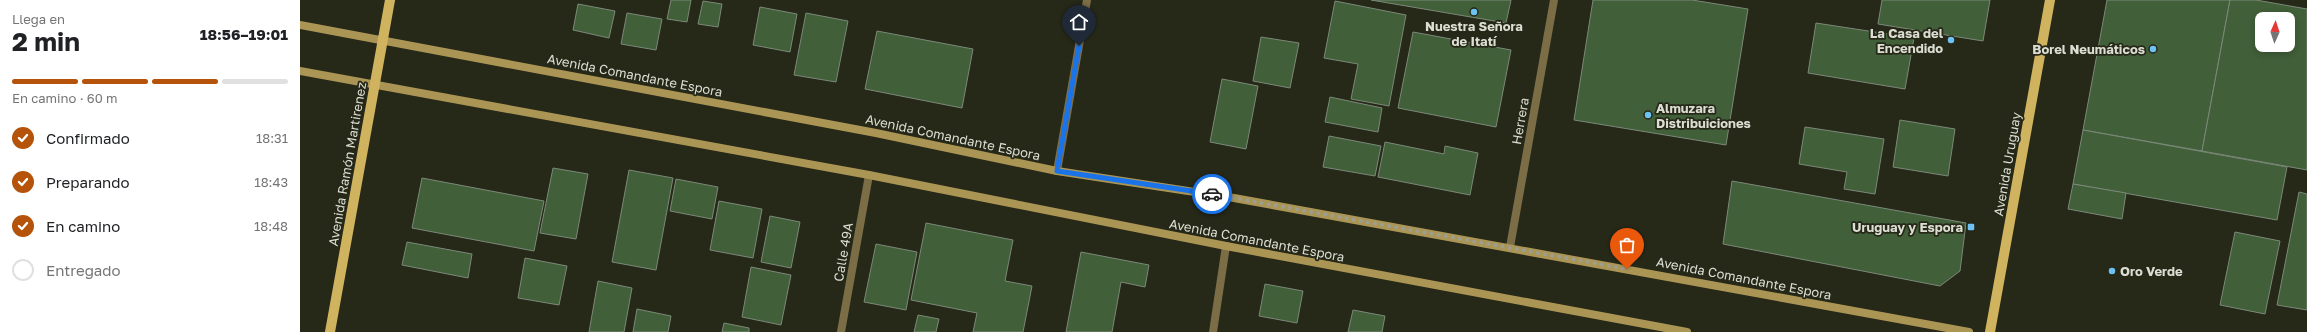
<!DOCTYPE html>
<html lang="es">
<head>
<meta charset="utf-8">
<style>
  :root { --surface:#fff; --page:#f2f2f2; --text:#202124; --muted:#757577; --line:#e0e0e0; --accent:#b45309 }
  body { margin:0; font-family:"Golos Text",sans-serif; background:var(--page); color:var(--text); height:100vh; display:flex; flex-direction:column; font-size:15px; white-space:nowrap }
  * { box-sizing:border-box; margin:0 }
  p { font-size:13px; color:var(--muted) }
  .icon { flex:none; width:22px; height:22px; fill:none; stroke:currentColor; stroke-width:2; stroke-linecap:round; stroke-linejoin:round }
  .map { position:relative; flex:1; overflow:hidden }
  .panel { display:flex; flex-direction:column; background:var(--surface); width:300px }
  .panel>* { flex:none }
  .needle { width:26px; rotate:3deg }
  .fabs { position:absolute; left:1955px; top:12px; display:grid; gap:8px }
  .fabs a { display:grid; place-items:center; width:40px; height:40px; border-radius:8px; background:var(--surface); box-shadow:0 2px 6px #0003; font-size:20px }
  .pin { position:absolute; display:grid; place-items:center; width:34px; height:34px; color:#fff; margin:-41px -17px; border-radius:50% 50% 50% 0; rotate:-45deg; box-shadow:0 0 4px #0007 }
  .pin .icon { rotate:45deg }
  .courier { position:absolute; display:grid; place-items:center; width:40px; height:40px; margin:-20px; border:3px solid #1a73e8; border-radius:50%; background:#fff; color:#222; box-shadow:0 1px 5px #0007 }
  .overview em { font-style:normal; font-weight:700 }
  .overview div { display:flex; flex-direction:column-reverse }
  .overview { display:flex; align-items:center; justify-content:space-between; height:68px; padding:0 12px }
  h1 { font-size:26px; font-weight:700; line-height:30px }
  .bar { display:grid; grid-template-columns:repeat(4,1fr); gap:6px 4px; align-content:center; height:48px; padding:0 12px }
  .bar i { height:5px; border-radius:3px; background:var(--line) }
  .bar .on { background:var(--accent) }
  .bar p { grid-column:span 4 }
  ol { padding:0 12px; list-style:none }
  li { display:flex; align-items:center; gap:12px; height:44px }
  li p { margin-inline-start:auto }
  li .icon { padding:4px; border-radius:50%; background:var(--accent); color:#fff; stroke-width:4 }
  li:last-child { color:var(--muted) }
  li i { width:22px; height:22px; border:2px solid var(--line); border-radius:50% }
  main { display:flex; flex:1; min-height:0 }
  .map>svg:first-child { display:block }
</style>
</head>
<body>
<main>
<section class="panel">
<div class="overview"><div><h1>2 min</h1><p>Llega en</p></div><em>18:56–19:01</em></div>
<div class="bar"><i class="on"></i><i class="on"></i><i class="on"></i><i></i><p>En camino · 60 m</p></div>
<ol>
<li><svg class="icon" aria-label="check" viewBox="0 0 24 24"><path d="M5 12l5 5 9-10"/></svg>Confirmado<p>18:31</p></li>
<li><svg class="icon" aria-label="check" viewBox="0 0 24 24"><path d="M5 12l5 5 9-10"/></svg>Preparando<p>18:43</p></li>
<li><svg class="icon" aria-label="check" viewBox="0 0 24 24"><path d="M5 12l5 5 9-10"/></svg>En camino<p>18:48</p></li>
<li><i></i>Entregado</li>
</ol>
</section>
<div class="map">
<svg width="2007" height="332" viewBox="0 0 2007 332">
  <rect width="100%" height="100%" fill="#262818"/>
  <!-- building -->
  <g fill="#415f39" stroke="#7c8979" fill-rule="evenodd">
    <path d="M371,0H391L387,22L367,19Z"/>
    <path d="M1071,0H1211L1206,23Z"/>
    <path d="M1293,0H1392L1448,9L1426,145L1274,120Z"/>
    <path d="M1582,0H1690L1683,41L1578,24Z"/>
    <path d="M1807,0H1930L1902,151L1783,130Z"/>
    <path d="M1930,0H1956L2007,9V170L1902,151ZM1962,19H1988V45H1962Z"/>
    <path d="M403,1L422,4L418,27L398,24Z"/>
    <path d="M1035,1L1106,15L1089,106L1051,99L1058,64L1024,58Z"/>
    <path d="M278,4L315,11L309,38L273,30Z"/>
    <path d="M460,7L497,14L490,52L453,45Z"/>
    <path d="M327,13L362,19L356,50L321,44Z"/>
    <path d="M506,13L548,21L536,82L494,75Z"/>
    <path d="M1516,23L1614,38L1605,89L1508,73Z"/>
    <path d="M577,31L673,49L662,108L565,89Z"/>
    <path d="M1113,32L1211,50L1196,127L1098,108Z"/>
    <path d="M961,37L999,43L990,88L953,81Z"/>
    <path d="M922,79L958,86L946,149L910,142Z"/>
    <path d="M1030,97L1082,108L1078,132L1025,122Z"/>
    <path d="M1600,120L1655,129L1648,176L1593,167Z"/>
    <path d="M1505,127L1584,139L1575,194L1544,189L1547,172L1499,164Z"/>
    <path d="M1783,130L1987,167L1977,220L1773,184Z"/>
    <path d="M1029,136L1081,146L1075,176L1023,167Z"/>
    <path d="M1085,142L1144,154L1145,146L1178,153L1170,195L1078,177Z"/>
    <path d="M253,168L288,174L276,239L240,233Z"/>
    <path d="M329,170L373,178L356,270L312,262Z"/>
    <path d="M122,178L244,201L234,251L112,228Z"/>
    <path d="M376,179L418,187L412,219L370,211Z"/>
    <path d="M1432,181L1666,223L1660,271L1640,286L1423,244Z"/>
    <path d="M1773,184L1826,193L1822,219L1768,209Z"/>
    <path d="M1999,192L2007,194V310L1977,305Z"/>
    <path d="M419,201L462,209L453,258L410,250Z"/>
    <path d="M470,216L500,222L491,268L461,262Z"/>
    <path d="M626,223L713,240L705,281L732,286L723,332H673L677,313L611,300Z"/>
    <path d="M1935,232L1980,241L1965,314L1920,305Z"/>
    <path d="M107,242L172,254L168,278L102,265Z"/>
    <path d="M576,244L617,252L606,310L564,302Z"/>
    <path d="M781,252L849,265L845,287L821,282L812,332H766Z"/>
    <path d="M225,258L267,266L259,305L218,298Z"/>
    <path d="M451,267L491,275L481,325L442,317Z"/>
    <path d="M298,281L332,288L324,332H289Z"/>
    <path d="M965,284L1003,291L997,323L959,316Z"/>
    <path d="M337,309L371,316L368,332H333Z"/>
    <path d="M1053,310L1085,316L1082,332H1048Z"/>
    <path d="M618,315L639,319L636,332H614Z"/>
    <path d="M424,323L449,328V332H422Z"/>
  </g>
  <g fill="none" stroke-linecap="round" stroke-linejoin="round">
    <!-- minor -->
    <g stroke="#7b6d46" stroke-width="8">
      <path d="M757,171L787,0"/>
      <path d="M1210,247L1254,0"/>
      <path d="M541,332L569,175"/>
      <path d="M913,332L926,246"/>
    </g>
    <!-- secondary -->
    <g stroke="#ab9555" stroke-width="8">
      <path d="M0,25L576,133L757,171L934,198L1669,332"/>
      <path d="M0,71L569,175L926,246L1387,332"/>
    </g>
    <!-- primary -->
    <g stroke="#d0b35f" stroke-width="10">
      <path d="M30,332L90,0"/>
      <path d="M1690,332L1750,0"/>
    </g>
  </g>
  <g fill="none" stroke-linecap="round" stroke-linejoin="round">
    <!-- done -->
    <path stroke="#9c9e92" stroke-width="4" stroke-dasharray="0 7.2" d="M912,194L1327,269"/>
    <!-- route -->
    <path stroke="#1a73e8" stroke-width="5" d="M779,46L757,171L912,194"/>
  </g>
  <!-- markers -->
  <g fill="#6dc2f3" stroke="#262818" stroke-width="1.5">
    <circle cx="1174" cy="12" r="4"/>
    <circle cx="1651" cy="40" r="4"/>
    <circle cx="1853" cy="49" r="4"/>
    <circle cx="1348" cy="115" r="4"/>
    <rect x="1667" y="223" width="8" height="8" rx="2"/>
    <circle cx="1812" cy="271" r="4"/>
  </g>
  <g text-anchor="middle" dominant-baseline="central" stroke-width="3.5" stroke-linejoin="round" paint-order="stroke">
    <!-- poi labels -->
    <g font-size="13" font-weight="bold" fill="#dcded3" stroke="#262818" text-anchor="end">
      <text x="1174" y="26" text-anchor="middle">Nuestra Señora<tspan x="1174" dy="15">de Itatí</tspan></text>
      <text x="1643" y="33">La Casa del<tspan x="1643" dy="15">Encendido</tspan></text>
      <text x="1845" y="49">Borel Neumáticos</text>
      <text x="1356" y="108" text-anchor="start">Almuzara<tspan x="1356" dy="15">Distribuiciones</tspan></text>
      <text x="1663" y="227">Uruguay y Espora</text>
      <text x="1820" y="271" text-anchor="start">Oro Verde</text>
    </g>
    <!-- street labels -->
    <g font-size="13" fill="#dcded3" stroke="#262818">
      <text transform="translate(335 75) rotate(11)">Avenida Comandante Espora</text>
      <text transform="translate(1220 121) rotate(-80)">Herrera</text>
      <text transform="translate(653 137) rotate(12)">Avenida Comandante Espora</text>
      <text transform="translate(47 164) rotate(-80)">Avenida Ramón Martirenez</text>
      <text transform="translate(1707 164) rotate(-80)">Avenida Uruguay</text>
      <text transform="translate(957 240) rotate(11)">Avenida Comandante Espora</text>
      <text transform="translate(543 252) rotate(-80)">Calle 49A</text>
      <text transform="translate(1444 278) rotate(11)">Avenida Comandante Espora</text>
    </g>
  </g>
</svg>
<div class="fabs">
<a><svg class="needle" viewBox="-14 -14 28 28"><path d="M0-13l5 13h-10z" fill="#e53935"/><path d="M0 13l5-13h-10z" fill="#757577"/></svg></a>
</div>
<div class="pin" style="left:1327px;top:269px;background:#ea580c"><svg class="icon" aria-label="bag" viewBox="0 0 24 24"><path d="M5 8h14l-1 12H6zM9 8a3 3 0 0 1 6 0"/></svg></div>
<div class="pin" style="left:779px;top:46px;background:#1f2937"><svg class="icon" aria-label="home" viewBox="0 0 24 24"><path d="M3 11l9-7 9 7M6 9v11h12V9"/></svg></div>
<div class="courier" style="left:912px;top:194px"><svg class="icon" aria-label="car" viewBox="0 0 24 24"><path d="M5 17H2v-5l4-1 3-4h7l3 4 3 1v5h-3M9 17h6M6 11h13"/><circle cx="7" cy="17" r="2"/><circle cx="17" cy="17" r="2"/></svg></div>
</div>
</main>
</body>
</html>
